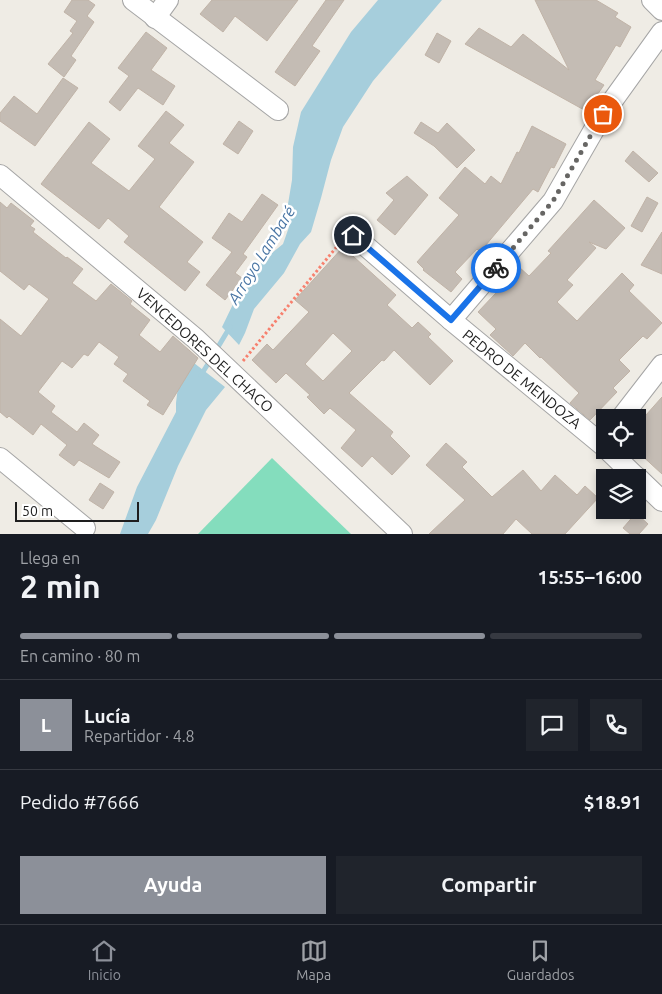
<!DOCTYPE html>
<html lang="es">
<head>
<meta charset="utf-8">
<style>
  :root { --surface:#171b24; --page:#20242c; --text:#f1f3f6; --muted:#9ea1a6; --line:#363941; --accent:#8c9099 }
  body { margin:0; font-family:Ubuntu,sans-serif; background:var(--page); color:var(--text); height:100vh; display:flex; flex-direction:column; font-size:19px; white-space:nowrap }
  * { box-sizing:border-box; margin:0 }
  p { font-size:16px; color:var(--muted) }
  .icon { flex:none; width:28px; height:28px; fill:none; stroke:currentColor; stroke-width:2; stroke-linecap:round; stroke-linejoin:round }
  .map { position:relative; height:534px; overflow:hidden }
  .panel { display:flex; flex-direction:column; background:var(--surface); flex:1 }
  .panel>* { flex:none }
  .buttons { position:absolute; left:596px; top:409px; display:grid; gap:10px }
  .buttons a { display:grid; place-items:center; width:50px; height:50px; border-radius:0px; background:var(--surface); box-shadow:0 2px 8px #0003; font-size:25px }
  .scale { position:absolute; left:15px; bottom:12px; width:124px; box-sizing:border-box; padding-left:5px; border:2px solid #1e1e1e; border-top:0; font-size:14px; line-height:18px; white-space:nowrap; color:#1e1e1e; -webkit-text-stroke:4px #fff; paint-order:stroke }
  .pin { position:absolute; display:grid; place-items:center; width:42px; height:42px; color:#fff; margin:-21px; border:2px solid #fff; border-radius:50%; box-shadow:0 1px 5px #0007 }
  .courier { position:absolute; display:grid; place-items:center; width:50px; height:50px; margin:-25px; border:4px solid #1a73e8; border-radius:50%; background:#fff; color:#222; box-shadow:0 1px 6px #0007 }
  .headline em { font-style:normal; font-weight:700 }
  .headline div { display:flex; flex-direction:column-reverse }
  .headline { display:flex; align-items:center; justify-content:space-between; height:85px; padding:0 20px }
  h1 { font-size:32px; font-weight:700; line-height:38px }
  .bar { display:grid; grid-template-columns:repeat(4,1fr); gap:8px 5px; align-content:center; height:60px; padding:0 20px }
  .bar i { height:6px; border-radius:4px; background:var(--line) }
  .bar .active { background:var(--accent) }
  .bar p { grid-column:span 4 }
  .line { display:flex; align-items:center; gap:12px; padding:0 20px; border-top:1px solid var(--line) }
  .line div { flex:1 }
  .round { display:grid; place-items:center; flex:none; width:52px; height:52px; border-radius:0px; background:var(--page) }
  .primary-button { display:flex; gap:10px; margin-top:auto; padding:10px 20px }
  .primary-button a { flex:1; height:58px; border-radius:0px; background:var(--accent); color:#fff; font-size:20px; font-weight:700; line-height:58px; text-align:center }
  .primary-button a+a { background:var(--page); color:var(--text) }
  .dock { display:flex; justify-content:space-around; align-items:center; height:70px; border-top:1px solid var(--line); background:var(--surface); font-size:14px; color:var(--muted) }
  .dock a { display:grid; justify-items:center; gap:2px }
  .dock .active { color:var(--accent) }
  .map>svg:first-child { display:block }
</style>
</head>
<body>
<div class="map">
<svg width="662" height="534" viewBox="0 0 662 534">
  <rect width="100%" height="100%" fill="#efece5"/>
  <!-- pitch -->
  <path fill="#84ddbd" d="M272,458L351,534H198Z"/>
  <!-- water -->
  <g fill="#a6cedc">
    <path d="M378,0H442L373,81L343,127L331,160L321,198L311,232L300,244L284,273L254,309L245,333L239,345L222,327L236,298L252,272L267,257L283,244L289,227L288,204L292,180L293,147L301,112L351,32Z"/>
    <path d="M194,363L225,387L206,410L178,466L156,520L148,534H120L137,487L176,412V403L178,386Z"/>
  </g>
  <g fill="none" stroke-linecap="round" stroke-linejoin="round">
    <!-- stream -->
    <g stroke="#a6cedc" stroke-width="5">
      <path d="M215,352L230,327"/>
      <path d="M201,375L211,359"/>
    </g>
  </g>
  <!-- building -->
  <g fill="#c4bcb4" stroke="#c0b3a7" fill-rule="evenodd">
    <path d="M72,0H88L95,5L87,16L94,22L71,56L76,60L64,77L48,64L73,33L70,31L77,21L64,12Z"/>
    <path d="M212,0H298L267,41L235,16L223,32L200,14Z"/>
    <path d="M326,0H344L312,46L320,51L295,86L275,72Z"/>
    <path d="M535,0H596L618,13L615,17L631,27L620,47L616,45L595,80L604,85L586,111L465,44L479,28L511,47L523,34L569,70Z"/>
    <path d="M146,32L167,48L151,70L175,86L163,105L138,88L120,111L109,102L129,76L118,68Z"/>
    <path d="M437,33L451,41L439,63L425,55Z"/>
    <path d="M63,78L78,88L35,146L0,121V113L14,96L37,114Z"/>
    <path d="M166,111L184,125L169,143L194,162L159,207L203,242L187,262L200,272L185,291L124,242L129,236L108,218L99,229L41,184L89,122L110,139L91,163L129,191L155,159L138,146Z"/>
    <path d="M239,121L253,131L238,154L223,144Z"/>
    <path d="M421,122L438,133L447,123L475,150L457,168L434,146L414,133Z"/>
    <path d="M532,126L566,144L554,168L551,167L538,192L533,189L480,252L477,249L455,272L462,279L451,292L423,270L424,269L417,262L459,215L439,198L465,167L485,184L491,176L501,184L517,152L519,153Z"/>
    <path d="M633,151L658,173L649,182L625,161Z"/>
    <path d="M407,176L428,195L395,235L377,220L394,200L386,193Z"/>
    <path d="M262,194L278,205L243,254L247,257L235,273L242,278L225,300L206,285L232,252L212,238L229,213L242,222Z"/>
    <path d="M647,197L658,203L642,232L631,226Z"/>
    <path d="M594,200L625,228L606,249L589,242L596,248L567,280L573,285L557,302L577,321L622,273L634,285L629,291L662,323L647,339L643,336L619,360L630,371L613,388L617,392L590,420L570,403L579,393L541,357L540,358L525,343L513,356L490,335L496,329L478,312L511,277L510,276L519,267L529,276L551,253L548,251Z"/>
    <path d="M0,202L7,208L11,203L34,221L30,226L35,229L33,232L66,258L67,257L83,269L72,283L96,301L111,284L132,301L130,304L150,320L139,335L160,352L173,336L198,358L163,415L147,405L150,401L123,381L128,374L114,364L119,357L99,342L88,356L84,354L72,368L62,361L38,392L55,406L51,412L77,432L84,423L99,435L92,444L120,462L109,478L79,460L74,466L59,455L67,445L41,424L33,435L9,416L7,418L0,412V319L21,336L49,299L29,284L24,290L0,271Z"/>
    <path d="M662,232V274L641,265Z"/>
    <path d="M343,247L396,295L387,305L412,328L418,322L431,334L428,337L453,361L430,385L394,350L384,361L382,360L349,393L393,432L390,436L410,456L392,475L372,456L362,467L341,448L356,430L330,408L324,414L307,397L310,395L286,373L276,383L252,360L267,344L273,350L309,312L295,300ZM333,333L352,351L323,381L305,364Z"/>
    <path d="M662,397V474L638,452V424Z"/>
    <path d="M446,443L467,462L462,467L492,497L523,470L541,491L555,475L577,495L585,486L598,498L565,534H532L516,519L503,534H429L465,500L426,465Z"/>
    <path d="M100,483L114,492L103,509L89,500Z"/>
    <path d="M636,513L648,524L639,534H630L623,528Z"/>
  </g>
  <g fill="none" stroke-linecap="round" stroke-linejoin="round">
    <!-- minor casing -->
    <g stroke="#a5a5a5" stroke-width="22">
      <g id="minor">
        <path d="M133,0L278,110"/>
        <path d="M652,0L662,10"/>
        <path d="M155,18L168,0"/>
        <path d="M0,175L196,339L402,534"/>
        <path d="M353,235L451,320L605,447"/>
        <path d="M451,320L553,201L603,114L662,32"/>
        <path d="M621,418L662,365"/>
        <path d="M608,450L637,478"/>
        <path d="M0,458L85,528"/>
        <path d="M638,478L662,501"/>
      </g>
    </g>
    <!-- path -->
    <path stroke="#f7806e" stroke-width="3" stroke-dasharray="2.5 2.5" stroke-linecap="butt" d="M243,361L339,244"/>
    <!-- minor -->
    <use href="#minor" stroke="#fff" stroke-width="20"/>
  </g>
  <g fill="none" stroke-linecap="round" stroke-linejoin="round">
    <!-- done -->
    <path stroke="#676664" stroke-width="5" stroke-dasharray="0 9" d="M496,268L553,201L603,114"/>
    <!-- route -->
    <path stroke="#1a73e8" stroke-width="6" d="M353,235L451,320L496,268"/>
  </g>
  <g text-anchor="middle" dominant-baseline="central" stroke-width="5" stroke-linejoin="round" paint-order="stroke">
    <!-- street labels -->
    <g font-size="15" fill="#1e1e1e" stroke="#fff">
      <text transform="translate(205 350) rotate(42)">VENCEDORES DEL CHACO</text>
      <text transform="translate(522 379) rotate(39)">PEDRO DE MENDOZA</text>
    </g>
    <!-- water labels -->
    <g font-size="16" font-style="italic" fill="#4975a4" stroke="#fff">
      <text transform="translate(261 255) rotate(-58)">Arroyo Lambaré</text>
    </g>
  </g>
</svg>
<div class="buttons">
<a><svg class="icon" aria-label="locate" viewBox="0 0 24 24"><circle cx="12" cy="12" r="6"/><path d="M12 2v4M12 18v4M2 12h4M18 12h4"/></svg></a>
<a><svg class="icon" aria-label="layers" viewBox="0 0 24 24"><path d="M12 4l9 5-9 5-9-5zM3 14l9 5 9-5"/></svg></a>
</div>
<div class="scale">50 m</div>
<div class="pin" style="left:603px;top:114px;background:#ea580c"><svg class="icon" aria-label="bag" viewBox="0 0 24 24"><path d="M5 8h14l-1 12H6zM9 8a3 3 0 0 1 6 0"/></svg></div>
<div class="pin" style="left:353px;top:235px;background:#1f2937"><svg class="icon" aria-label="home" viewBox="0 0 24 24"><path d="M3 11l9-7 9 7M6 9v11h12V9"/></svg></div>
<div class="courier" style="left:496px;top:268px"><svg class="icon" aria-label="bike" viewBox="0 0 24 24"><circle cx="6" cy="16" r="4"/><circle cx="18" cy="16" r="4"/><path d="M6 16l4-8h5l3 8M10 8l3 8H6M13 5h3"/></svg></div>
</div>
<section class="panel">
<div class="headline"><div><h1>2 min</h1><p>Llega en</p></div><em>15:55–16:00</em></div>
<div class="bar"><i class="active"></i><i class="active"></i><i class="active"></i><i></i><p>En camino · 80 m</p></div>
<div class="line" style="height:90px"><b class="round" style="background:var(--accent);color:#fff">L</b><div><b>Lucía</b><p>Repartidor · 4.8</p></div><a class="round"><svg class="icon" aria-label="chat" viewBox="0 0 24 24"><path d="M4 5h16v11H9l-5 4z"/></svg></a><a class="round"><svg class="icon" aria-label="phone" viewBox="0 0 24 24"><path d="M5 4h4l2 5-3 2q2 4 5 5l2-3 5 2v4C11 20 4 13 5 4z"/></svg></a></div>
<div class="line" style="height:65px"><div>Pedido #7666</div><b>$18.91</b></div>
<div class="primary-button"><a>Ayuda</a><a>Compartir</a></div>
</section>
<nav class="dock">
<a class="active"><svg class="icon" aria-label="home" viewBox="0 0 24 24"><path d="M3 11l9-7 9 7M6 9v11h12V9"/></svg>Inicio</a>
<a><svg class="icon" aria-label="map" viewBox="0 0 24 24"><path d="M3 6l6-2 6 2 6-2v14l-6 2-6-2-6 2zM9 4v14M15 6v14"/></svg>Mapa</a>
<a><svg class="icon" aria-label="saved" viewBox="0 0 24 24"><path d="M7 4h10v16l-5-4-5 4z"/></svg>Guardados</a>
</nav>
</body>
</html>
